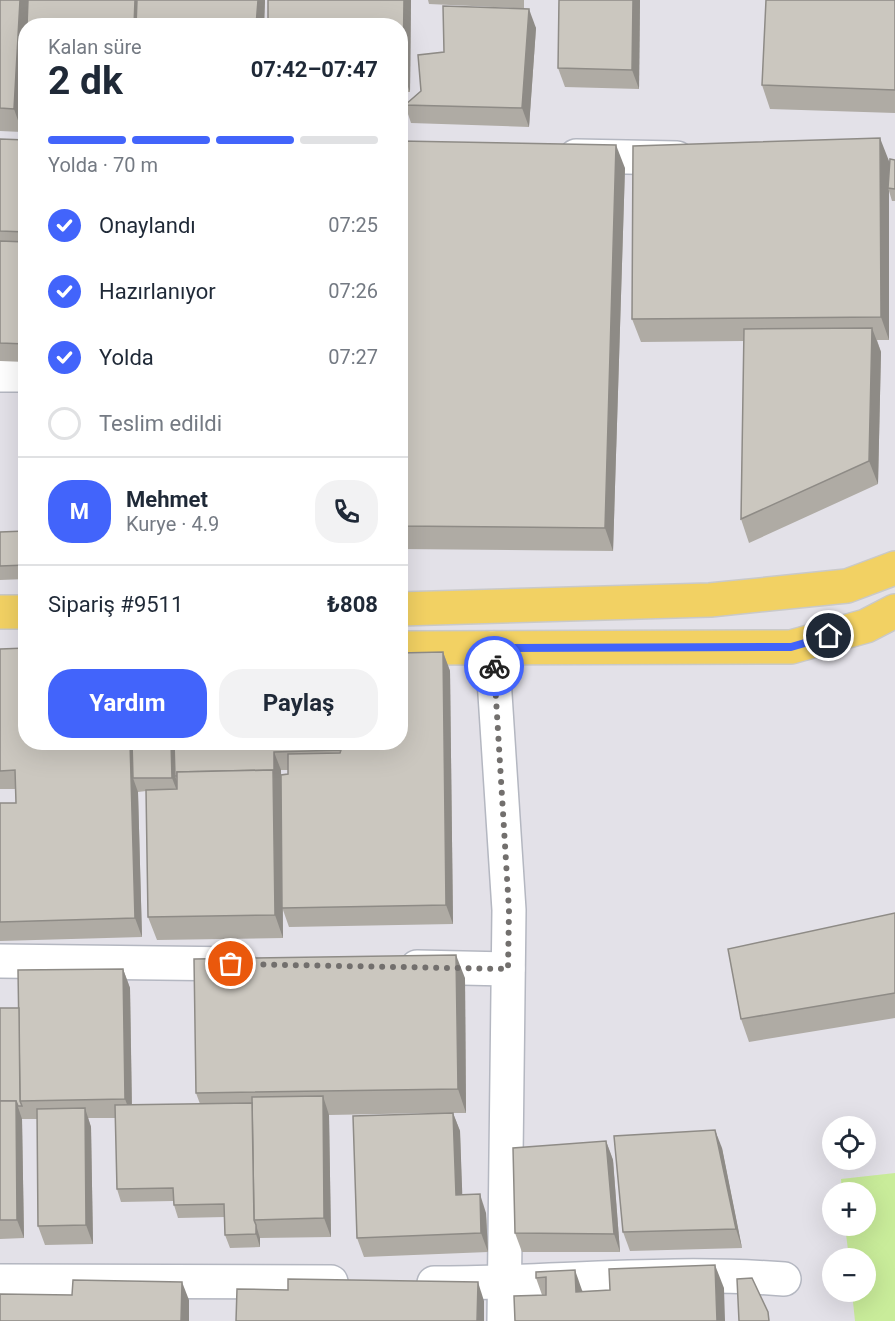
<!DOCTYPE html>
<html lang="tr">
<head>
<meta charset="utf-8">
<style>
  :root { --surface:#fff; --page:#f2f2f3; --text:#1f2937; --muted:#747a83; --line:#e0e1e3; --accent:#4264fb }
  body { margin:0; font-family:Roboto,sans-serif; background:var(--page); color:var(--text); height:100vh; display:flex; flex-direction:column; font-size:22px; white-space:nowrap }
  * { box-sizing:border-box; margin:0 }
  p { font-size:20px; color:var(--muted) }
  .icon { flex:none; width:33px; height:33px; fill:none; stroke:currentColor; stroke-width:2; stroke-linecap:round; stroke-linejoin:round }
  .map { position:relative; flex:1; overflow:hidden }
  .sheet { position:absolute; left:18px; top:18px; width:390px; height:732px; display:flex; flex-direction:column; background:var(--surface); border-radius:24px; box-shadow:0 6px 24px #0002 }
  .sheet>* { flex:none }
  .buttons { position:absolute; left:822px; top:1116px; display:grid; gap:12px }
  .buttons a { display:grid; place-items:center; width:54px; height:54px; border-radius:50%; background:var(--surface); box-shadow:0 6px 24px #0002; font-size:30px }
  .pin { position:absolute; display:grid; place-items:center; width:51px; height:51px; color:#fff; margin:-26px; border:3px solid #fff; border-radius:50%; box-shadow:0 2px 6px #0007 }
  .courier { position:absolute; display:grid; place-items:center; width:60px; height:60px; margin:-30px; border:4px solid #4264fb; border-radius:50%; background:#fff; color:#222; box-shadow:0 2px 8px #0007 }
  .head em { font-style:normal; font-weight:700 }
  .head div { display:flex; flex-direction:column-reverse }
  .head { display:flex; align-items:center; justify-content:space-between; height:102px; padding:0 30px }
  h1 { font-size:39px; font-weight:700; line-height:45px }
  .bar { display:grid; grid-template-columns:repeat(4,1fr); gap:9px 6px; align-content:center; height:72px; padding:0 30px }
  .bar i { height:8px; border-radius:4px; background:var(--line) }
  .bar .on { background:var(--accent) }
  .bar p { grid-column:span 4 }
  .line { display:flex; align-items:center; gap:15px; padding:0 30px; border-top:2px solid var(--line) }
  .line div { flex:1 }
  .round { display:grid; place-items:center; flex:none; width:63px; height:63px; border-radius:24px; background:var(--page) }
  ol { padding:0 30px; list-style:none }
  li { display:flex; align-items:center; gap:18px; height:66px }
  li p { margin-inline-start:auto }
  li .icon { padding:6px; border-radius:50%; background:var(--accent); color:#fff; stroke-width:4 }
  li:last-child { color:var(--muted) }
  li i { width:33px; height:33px; border:3px solid var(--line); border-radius:50% }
  .action { display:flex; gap:12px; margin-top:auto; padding:12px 30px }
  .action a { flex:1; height:69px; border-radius:24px; background:var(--accent); color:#fff; font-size:24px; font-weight:700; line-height:69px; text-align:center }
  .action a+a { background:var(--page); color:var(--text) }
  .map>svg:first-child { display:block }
</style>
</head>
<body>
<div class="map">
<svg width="895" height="1321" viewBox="0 0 895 1321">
  <rect width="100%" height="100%" fill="#efe9e1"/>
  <!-- industrial -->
  <path fill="#e3e1e8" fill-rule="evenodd" d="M0,0H895V1321H0ZM26,26H400V742H26ZM832,1126H866V1160H832ZM832,1192H866V1226H832ZM832,1258H866V1292H832Z"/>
  <!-- pitch -->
  <path fill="#c9ec9a" d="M895,1173V1321H855L852,1292H866V1258H849L845,1226H866V1192H842L841,1179Z"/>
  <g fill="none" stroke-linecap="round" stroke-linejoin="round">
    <!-- street casing -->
    <g stroke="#b4b7c1" stroke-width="36">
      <g id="street">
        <path d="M576,156L677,158"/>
        <path d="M0,375H26"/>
        <path d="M492,648L509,910L504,1321"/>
        <path d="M0,961L239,964"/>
        <path d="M417,967L508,969"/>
        <path d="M0,1281L331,1282"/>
        <path d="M434,1283C551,1283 668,1270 784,1279"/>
      </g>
    </g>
    <!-- primary casing -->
    <g stroke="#c9c9c9" stroke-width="36">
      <g id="primary">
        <path d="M400,609L710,600L847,586L895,568"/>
        <path d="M0,612H26"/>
        <path d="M400,648L791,647L866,626L895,611"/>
      </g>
    </g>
    <!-- street -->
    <use href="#street" stroke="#fff" stroke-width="33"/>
    <!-- primary -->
    <use href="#primary" stroke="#f2d163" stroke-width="33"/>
  </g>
  <!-- wall -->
  <g fill="#afaba4" fill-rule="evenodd">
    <path d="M0,0H265L264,26H26V73L22,132L0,131Z"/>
    <path d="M268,0H411L410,92H400V26Z"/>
    <path d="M428,0H524V9L536,28L529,127L411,123L405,105L421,91L444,52L514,8L429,4Z"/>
    <path d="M559,0H640L639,89L565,87L558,68Z"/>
    <path d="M895,0V113L770,109L762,85Z"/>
    <path d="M0,139L26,140V362L0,361Z"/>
    <path d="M400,141L625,168L613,551L400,549Z"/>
    <path d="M895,160V201H892L889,191V340H877L881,352L878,484L749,543L741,519L744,341L641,342L632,319L889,161V174Z"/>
    <path d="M26,423V579L0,580V532L25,531Z"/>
    <path d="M0,649L26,742L443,652L450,671L453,924L289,927L283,910V938L157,940L148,917L146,791L138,792L142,937L0,941V803H16V789H0ZM281,770H288V774L281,775Z"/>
    <path d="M895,913V1018L749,1042L741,1019Z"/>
    <path d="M123,969L130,988L132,1105L200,1104L196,1093L465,978L466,1113H453L460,1131L462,1195L486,1213L488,1252L364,1257L357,1238L431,1113L329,1115L331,1237L260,1238V1247L230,1248L225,1235V1217L178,1218L174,1205L173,1201L121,1202L117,1189L116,1118H88L91,1127L93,1244L45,1245L38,1226L37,1119H22L24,1238L0,1239V1008H19Z"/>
    <path d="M606,1141L613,1160L620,1252H522L515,1233Z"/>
    <path d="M722,1148L742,1248L630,1251L623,1232Z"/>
    <path d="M536,1272L583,1291L724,1288L542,1295L536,1278Z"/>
  </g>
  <!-- shaded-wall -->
  <g fill="#8e8b86">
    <path d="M20,0H29L28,26H26V73L22,132L14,109Z"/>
    <path d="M135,0H145L143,26H134Z"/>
    <path d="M258,0H265L264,26H256Z"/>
    <path d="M404,0H411L410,92L403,74Z"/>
    <path d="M633,0H640L639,89L632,70Z"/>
    <path d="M529,9L536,28L529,127L522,108Z"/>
    <path d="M880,138L889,161V188H888L889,191V340L881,317Z"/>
    <path d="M616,145L625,168L613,551L605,528Z"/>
    <path d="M872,328L881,352L878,484L869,461Z"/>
    <path d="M443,652L450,671L453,924L446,905Z"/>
    <path d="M130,742H136L133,778L138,792L142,937L135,918Z"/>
    <path d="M171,742H175V776L177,781V791L172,778Z"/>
    <path d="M274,752L281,770L283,938L275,915L273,770Z"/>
    <path d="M456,955L465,978L466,1113L458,1089Z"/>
    <path d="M123,969L130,988L132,1118L125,1099Z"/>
    <path d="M323,1096L329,1115L331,1237L324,1218Z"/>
    <path d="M16,1101L22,1119L24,1238L17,1220Z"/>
    <path d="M85,1108L91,1127L93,1244L86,1225Z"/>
    <path d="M453,1113L460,1131L463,1214L456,1195Z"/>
    <path d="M715,1130L722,1148L742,1248L736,1229Z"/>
    <path d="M606,1141L613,1160L620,1252L614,1234Z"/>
    <path d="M480,1194L486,1213L488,1252L481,1233Z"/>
    <path d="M256,1225L260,1238V1247L256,1234Z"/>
    <path d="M715,1265L724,1288L725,1321H717Z"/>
    <path d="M575,1270L583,1293L576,1292Z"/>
    <path d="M182,1282L189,1300V1321H181Z"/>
    <path d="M478,1282L484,1301V1321H477Z"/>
  </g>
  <!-- building -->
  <g fill="#cbc7bf" stroke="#8e8b86" stroke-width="1.5">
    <path d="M0,0H20L14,109L0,108Z"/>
    <path d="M28,0H135L134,26H27Z"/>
    <path d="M137,0H258L256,26H136Z"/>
    <path d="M268,0H404L403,74H400V26H268Z"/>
    <path d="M559,0H633L632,70L558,68Z"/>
    <path d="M766,0H895V90L762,85Z"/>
    <path d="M443,6L529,9L522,108L405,105L421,91L418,55L444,52Z"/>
    <path d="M880,138L881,317L632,319L633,146Z"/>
    <path d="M0,139L26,140V232L0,231Z"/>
    <path d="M400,141L616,145L605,528L400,526Z"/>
    <path d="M890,159L895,160V189L888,188Z"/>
    <path d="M0,241L26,242V344L0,343Z"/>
    <path d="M872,328L869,461L741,519L744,329Z"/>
    <path d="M22,423H26V554Z"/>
    <path d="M25,531L26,565L0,566V532Z"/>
    <path d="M26,648V742H130L135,918L0,922V803H16L15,770L0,771V649Z"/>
    <path d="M443,652L446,905L282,908L281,775L288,774V754L340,753L341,750L274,752V775L273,770L177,772V776H175L174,742H400V653Z"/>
    <path d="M132,742H171L172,778H133Z"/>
    <path d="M273,770L275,915L148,917L146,790L177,789V772Z"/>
    <path d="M895,913V993L741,1019L728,949Z"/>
    <path d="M456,955L458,1089L196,1093L194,959Z"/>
    <path d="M123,969L125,1099L20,1101L18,970Z"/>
    <path d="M0,1008H19L20,1101L22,1106H18L16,1101H0Z"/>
    <path d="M323,1096L324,1218L254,1220L252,1097Z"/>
    <path d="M0,1101H16L17,1220H0Z"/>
    <path d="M252,1103L254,1220L256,1225V1234L225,1235L224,1204L174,1205L173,1188L117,1189L115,1105Z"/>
    <path d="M85,1108L86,1225L38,1226L37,1109Z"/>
    <path d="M453,1113L456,1195L480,1194L481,1233L357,1238L353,1116Z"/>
    <path d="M715,1130L736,1229L623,1232L614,1136Z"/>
    <path d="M606,1141L614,1234L515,1233L513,1148Z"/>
    <path d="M715,1265L717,1321H515L514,1296L546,1295V1277L536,1278V1272L575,1270L576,1292L610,1290L609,1269Z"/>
    <path d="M752,1278L768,1312L769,1321H739L737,1279Z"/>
    <path d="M288,1279L478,1282L477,1321H236L237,1289L288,1290Z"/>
    <path d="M73,1280L182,1282L181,1321H0V1294L72,1295Z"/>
  </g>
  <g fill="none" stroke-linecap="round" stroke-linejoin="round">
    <!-- done -->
    <path stroke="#726f6d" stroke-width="6" stroke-dasharray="0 10.8" d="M231,964L508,969L509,910L494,666"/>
    <!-- route -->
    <path stroke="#4264fb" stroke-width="8" d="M494,666L492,648L791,647L829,636"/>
  </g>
</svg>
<div class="buttons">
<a><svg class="icon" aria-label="locate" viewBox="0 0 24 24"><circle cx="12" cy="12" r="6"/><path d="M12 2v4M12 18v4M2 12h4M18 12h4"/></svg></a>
<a>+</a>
<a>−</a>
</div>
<div class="pin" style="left:231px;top:964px;background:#ea580c"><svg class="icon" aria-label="bag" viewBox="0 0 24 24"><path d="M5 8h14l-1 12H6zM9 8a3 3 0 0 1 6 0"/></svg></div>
<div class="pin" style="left:829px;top:636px;background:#1f2937"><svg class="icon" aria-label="home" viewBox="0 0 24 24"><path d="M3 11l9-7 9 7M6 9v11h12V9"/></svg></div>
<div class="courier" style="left:494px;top:666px"><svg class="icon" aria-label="bike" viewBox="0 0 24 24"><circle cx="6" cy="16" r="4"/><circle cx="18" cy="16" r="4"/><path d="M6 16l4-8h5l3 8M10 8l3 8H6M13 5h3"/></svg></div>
<section class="sheet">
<div class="head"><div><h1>2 dk</h1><p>Kalan süre</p></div><em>07:42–07:47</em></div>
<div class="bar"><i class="on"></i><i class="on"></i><i class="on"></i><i></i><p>Yolda · 70 m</p></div>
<ol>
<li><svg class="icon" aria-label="check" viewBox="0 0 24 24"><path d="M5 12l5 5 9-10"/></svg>Onaylandı<p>07:25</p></li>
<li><svg class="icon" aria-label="check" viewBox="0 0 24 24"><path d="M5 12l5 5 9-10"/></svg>Hazırlanıyor<p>07:26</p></li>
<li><svg class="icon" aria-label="check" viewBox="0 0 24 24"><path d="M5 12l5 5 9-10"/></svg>Yolda<p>07:27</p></li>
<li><i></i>Teslim edildi</li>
</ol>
<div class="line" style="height:108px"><b class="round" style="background:var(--accent);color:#fff">M</b><div><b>Mehmet</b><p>Kurye · 4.9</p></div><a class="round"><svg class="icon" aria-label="phone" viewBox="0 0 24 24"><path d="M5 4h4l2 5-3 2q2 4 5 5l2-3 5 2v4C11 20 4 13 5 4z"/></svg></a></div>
<div class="line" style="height:78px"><div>Sipariş #9511</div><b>₺808</b></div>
<div class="action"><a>Yardım</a><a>Paylaş</a></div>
</section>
</div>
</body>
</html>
